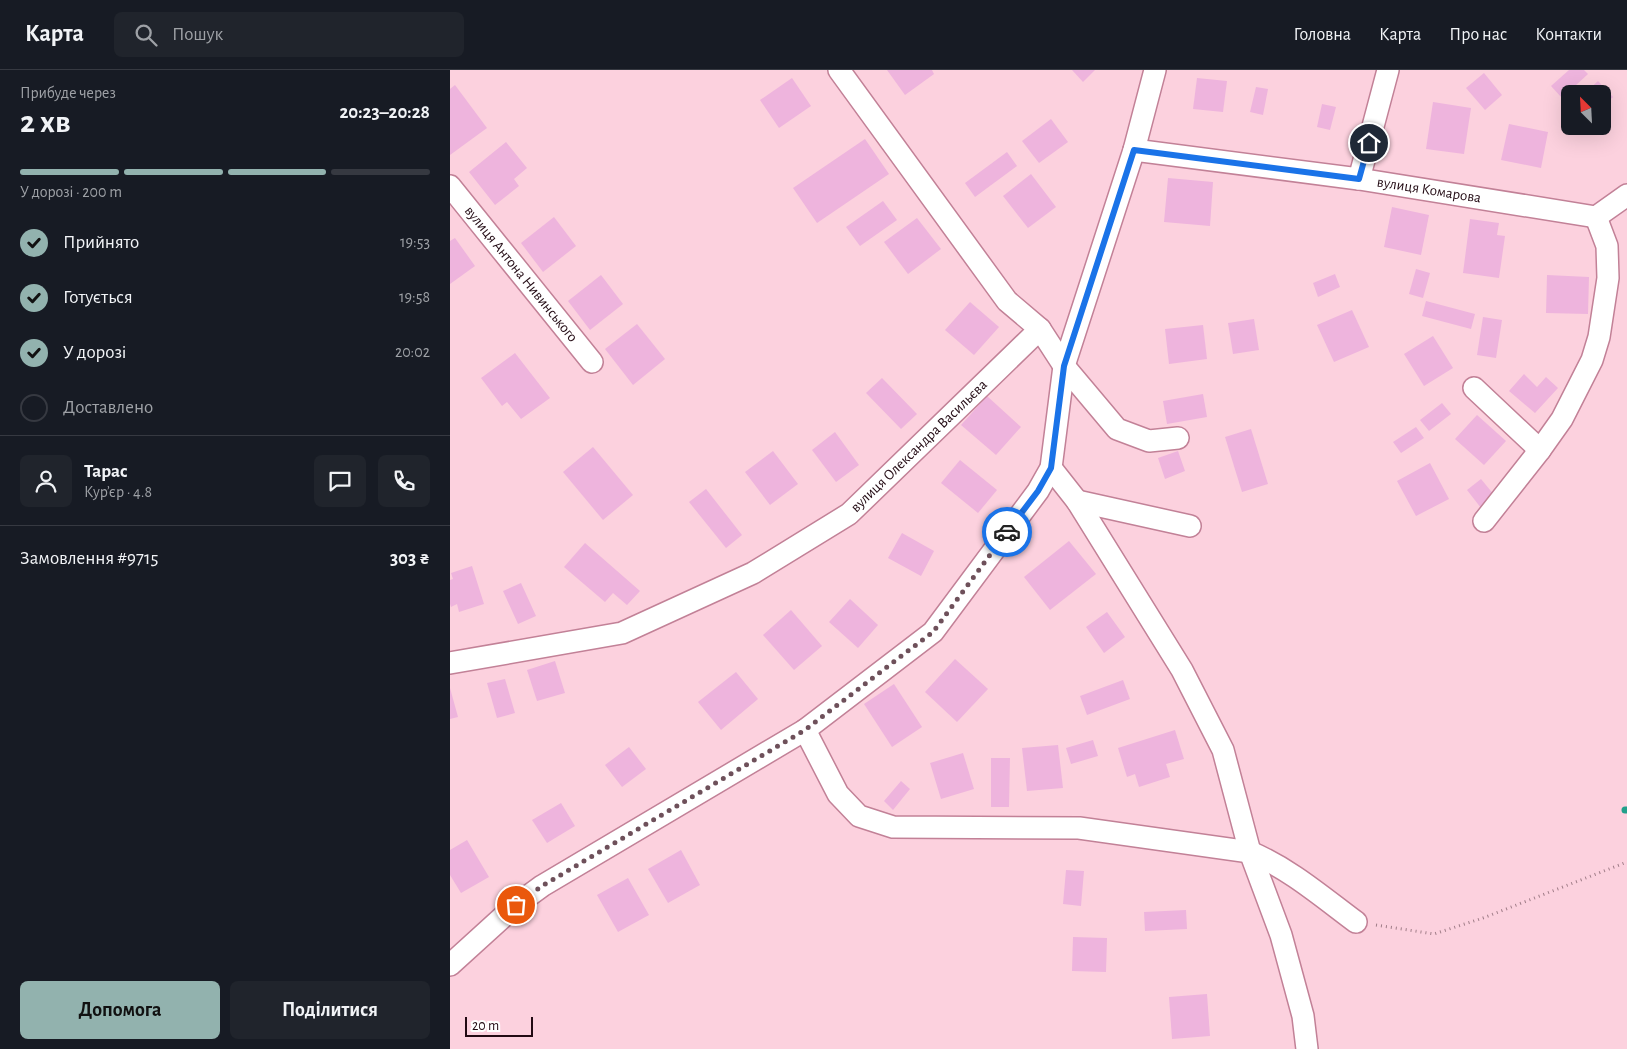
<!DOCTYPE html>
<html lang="uk">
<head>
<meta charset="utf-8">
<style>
  :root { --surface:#171b24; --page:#20242c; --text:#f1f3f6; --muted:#9ea1a6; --line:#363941; --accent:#92b2ae }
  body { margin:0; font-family:"Alegreya Sans",sans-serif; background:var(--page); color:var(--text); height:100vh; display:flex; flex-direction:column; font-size:19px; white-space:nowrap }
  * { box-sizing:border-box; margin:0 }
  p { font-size:16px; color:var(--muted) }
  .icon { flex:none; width:28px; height:28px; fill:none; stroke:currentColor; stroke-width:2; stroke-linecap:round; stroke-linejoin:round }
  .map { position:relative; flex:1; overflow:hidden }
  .details { display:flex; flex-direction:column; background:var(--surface); width:450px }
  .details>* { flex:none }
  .needle { width:32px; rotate:336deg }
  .fabs { position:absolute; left:1111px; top:15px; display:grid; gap:10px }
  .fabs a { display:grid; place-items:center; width:50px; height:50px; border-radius:8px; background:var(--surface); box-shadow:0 5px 20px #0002; font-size:25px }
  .scale { position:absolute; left:15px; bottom:12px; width:68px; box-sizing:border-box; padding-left:5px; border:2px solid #220a13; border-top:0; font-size:14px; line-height:18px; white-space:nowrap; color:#220a13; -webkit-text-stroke:4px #fff; paint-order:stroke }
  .pin { position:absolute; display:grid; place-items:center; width:42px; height:42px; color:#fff; margin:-21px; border:2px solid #fff; border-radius:50%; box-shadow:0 1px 5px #0007 }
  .courier { position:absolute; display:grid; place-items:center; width:50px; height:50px; margin:-25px; border:4px solid #1a73e8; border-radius:50%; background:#fff; color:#222; box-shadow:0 1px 6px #0007 }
  .head em { font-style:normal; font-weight:700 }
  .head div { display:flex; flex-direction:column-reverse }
  .head { display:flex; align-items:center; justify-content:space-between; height:85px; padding:0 20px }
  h1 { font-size:32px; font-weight:700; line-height:38px }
  .bar { display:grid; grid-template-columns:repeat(4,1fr); gap:8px 5px; align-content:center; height:60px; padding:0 20px }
  .bar i { height:6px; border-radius:4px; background:var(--line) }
  .bar .active { background:var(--accent) }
  .bar p { grid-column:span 4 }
  .line { display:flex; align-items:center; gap:12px; padding:0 20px; border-top:1px solid var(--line) }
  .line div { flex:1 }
  .round { display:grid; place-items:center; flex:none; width:52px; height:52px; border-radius:8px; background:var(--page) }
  ol { padding:0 20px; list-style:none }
  li { display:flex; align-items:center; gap:15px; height:55px }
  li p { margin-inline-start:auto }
  li .icon { padding:5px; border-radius:50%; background:var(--accent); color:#111; stroke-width:4 }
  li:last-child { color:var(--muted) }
  li i { width:28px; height:28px; border:2px solid var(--line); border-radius:50% }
  .button { display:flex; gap:10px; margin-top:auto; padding:10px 20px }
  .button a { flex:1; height:58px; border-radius:8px; background:var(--accent); color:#111; font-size:20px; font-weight:700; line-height:58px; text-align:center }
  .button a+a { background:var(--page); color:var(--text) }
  header { display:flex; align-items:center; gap:30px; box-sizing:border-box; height:70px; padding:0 25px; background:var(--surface); border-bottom:1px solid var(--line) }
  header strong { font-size:24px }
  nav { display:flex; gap:28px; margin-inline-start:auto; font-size:18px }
  .search { width:350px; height:45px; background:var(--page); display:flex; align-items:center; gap:12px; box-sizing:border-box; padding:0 18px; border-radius:8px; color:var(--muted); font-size:19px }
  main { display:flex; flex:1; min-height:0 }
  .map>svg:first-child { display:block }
</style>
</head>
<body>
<header>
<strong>Карта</strong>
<div class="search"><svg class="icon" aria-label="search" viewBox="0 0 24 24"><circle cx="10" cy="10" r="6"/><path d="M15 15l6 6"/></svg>Пошук</div>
<nav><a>Головна</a><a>Карта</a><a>Про нас</a><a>Контакти</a></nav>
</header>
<main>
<section class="details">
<div class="head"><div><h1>2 хв</h1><p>Прибуде через</p></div><em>20:23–20:28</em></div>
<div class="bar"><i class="active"></i><i class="active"></i><i class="active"></i><i></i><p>У дорозі · 200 m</p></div>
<ol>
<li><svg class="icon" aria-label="check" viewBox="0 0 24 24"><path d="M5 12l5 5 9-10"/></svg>Прийнято<p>19:53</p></li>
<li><svg class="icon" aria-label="check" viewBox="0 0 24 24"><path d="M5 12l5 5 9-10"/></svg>Готується<p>19:58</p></li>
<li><svg class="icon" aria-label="check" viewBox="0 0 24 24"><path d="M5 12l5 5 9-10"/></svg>У дорозі<p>20:02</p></li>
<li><i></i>Доставлено</li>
</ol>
<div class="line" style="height:90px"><a class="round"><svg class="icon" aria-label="person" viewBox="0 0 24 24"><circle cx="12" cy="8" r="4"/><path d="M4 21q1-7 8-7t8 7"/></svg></a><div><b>Тарас</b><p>Кур’єр · 4.8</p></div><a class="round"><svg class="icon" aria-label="chat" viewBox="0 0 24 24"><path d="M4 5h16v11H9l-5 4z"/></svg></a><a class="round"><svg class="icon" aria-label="phone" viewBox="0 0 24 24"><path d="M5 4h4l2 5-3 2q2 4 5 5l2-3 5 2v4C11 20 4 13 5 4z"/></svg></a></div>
<div class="line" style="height:65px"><div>Замовлення #9715</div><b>303 ₴</b></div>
<div class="button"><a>Допомога</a><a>Поділитися</a></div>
</section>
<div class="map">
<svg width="1177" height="979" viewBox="0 0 1177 979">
  <rect width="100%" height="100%" fill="#fcd1de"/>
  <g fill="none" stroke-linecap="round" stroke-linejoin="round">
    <!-- stream -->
    <path stroke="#22a08b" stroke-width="7" d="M1175,740H1177"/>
  </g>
  <!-- building -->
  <g fill="#eeb4dd">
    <path d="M437,0H482L484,4L455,25Z"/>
    <path d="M622,0H645L633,12Z"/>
    <path d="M1119,0H1134L1138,4L1112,28L1101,16Z"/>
    <path d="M1034,3L1052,25L1035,40L1016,18Z"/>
    <path d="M342,8L361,36L329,58L310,30Z"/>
    <path d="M747,8L777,11L773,42L743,39Z"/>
    <path d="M1148,11L1163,27L1152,37V24H1134Z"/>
    <path d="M5,15L37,58L0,85V19Z"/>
    <path d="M806,17L818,19L813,45L800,42Z"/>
    <path d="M983,32L1021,38L1014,84L976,79Z"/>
    <path d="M872,34L886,37L880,60L867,57Z"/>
    <path d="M601,49L618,72L589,93L572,71Z"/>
    <path d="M1059,54L1098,62L1091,98L1051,90Z"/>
    <path d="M415,69L439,104L367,153L343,118Z"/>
    <path d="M56,72L77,98L64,109L69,116L45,135L19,102Z"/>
    <path d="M557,82L567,96L525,127L515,113Z"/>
    <path d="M581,104L606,137L578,158L553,126Z"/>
    <path d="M718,108L763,112L760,156L714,152Z"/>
    <path d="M433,131L447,150L410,176L396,157Z"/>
    <path d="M942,137L979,145L971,185L934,177Z"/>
    <path d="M104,147L126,176L93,202L71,173Z"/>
    <path d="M467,148L491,179L458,204L434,172Z"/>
    <path d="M1020,149L1049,153L1047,165L1055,166L1049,208L1013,203Z"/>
    <path d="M5,168L25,196L0,214V171Z"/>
    <path d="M966,199L980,203L973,228L959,224Z"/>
    <path d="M885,204L890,217L868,227L863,213Z"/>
    <path d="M151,205L173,234L140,260L118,231Z"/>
    <path d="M1097,205L1139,207L1138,244L1096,243Z"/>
    <path d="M976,231L1025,244L1021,259L972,246Z"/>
    <path d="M520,232L549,257L524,285L495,260Z"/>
    <path d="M902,240L919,277L884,292L867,255Z"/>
    <path d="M1033,247L1052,250L1046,288L1027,285Z"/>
    <path d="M804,249L809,280L783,284L778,253Z"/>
    <path d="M187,254L215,289L183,315L155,279Z"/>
    <path d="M753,255L757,289L719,294L715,259Z"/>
    <path d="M983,266L1003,298L974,316L954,284Z"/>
    <path d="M65,283L100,328L71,349L57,332L52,336L31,308Z"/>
    <path d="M1074,304L1087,317L1096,307L1108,318L1085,343L1059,321Z"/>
    <path d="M432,308L467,344L451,359L416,323Z"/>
    <path d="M753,324L757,347L717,354L713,331Z"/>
    <path d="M537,326L571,357L546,385L511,355Z"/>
    <path d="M992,333L1001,344L979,361L970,350Z"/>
    <path d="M1027,345L1056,371L1034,395L1005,369Z"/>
    <path d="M966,357L974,368L951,383L943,372Z"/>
    <path d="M801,359L818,414L792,422L775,367Z"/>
    <path d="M385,362L409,395L386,412L362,380Z"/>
    <path d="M143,377L183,425L153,450L113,402Z"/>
    <path d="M323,381L348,414L320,435L295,402Z"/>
    <path d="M728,381L735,401L715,409L708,388Z"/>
    <path d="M510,390L547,420L528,443L491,413Z"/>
    <path d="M980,393L999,429L966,446L947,411Z"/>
    <path d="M1031,409L1045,426L1031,438L1017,420Z"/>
    <path d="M256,419L292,465L276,478L239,432Z"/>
    <path d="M452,463L484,481L471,506L438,488Z"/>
    <path d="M619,471L646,504L600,540L574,507Z"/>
    <path d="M135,473L190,521L177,535L163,523L155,532L114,497Z"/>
    <path d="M22,496L34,534L9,542L7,534L1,537L0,534V510L3,509L1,503Z"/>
    <path d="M71,513L86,546L68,554L53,521Z"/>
    <path d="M400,529L428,555L408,578L379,552Z"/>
    <path d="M341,540L372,576L344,600L313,565Z"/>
    <path d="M657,542L675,567L654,583L636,557Z"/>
    <path d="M505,589L538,619L507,652L475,622Z"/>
    <path d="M105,591L115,623L87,631L77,600Z"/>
    <path d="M286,602L308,629L271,660L248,632Z"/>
    <path d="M55,609L65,643L47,648L37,613Z"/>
    <path d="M673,610L680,629L637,645L630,626Z"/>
    <path d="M444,614L472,657L442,677L414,634Z"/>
    <path d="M0,618L8,647L0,649Z"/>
    <path d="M725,660L734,689L716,694L720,707L689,717L685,704L677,707L668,678Z"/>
    <path d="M643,670L648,686L621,694L616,678Z"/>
    <path d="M608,675L613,718L577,721L572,678Z"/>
    <path d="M179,677L196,699L172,717L155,695Z"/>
    <path d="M513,683L524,719L491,729L480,693Z"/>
    <path d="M541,688H560L559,737H541Z"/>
    <path d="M451,711L460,719L443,740L434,731Z"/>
    <path d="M111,733L125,756L97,773L82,750Z"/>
    <path d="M17,770L39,807L11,823L0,805V780Z"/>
    <path d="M231,780L250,815L218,833L198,799Z"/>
    <path d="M616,800L634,801L631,836L613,834Z"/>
    <path d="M178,808L199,845L168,862L147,825Z"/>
    <path d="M736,840L737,859L695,861L694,842Z"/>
    <path d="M623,867L657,868L656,902L622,901Z"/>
    <path d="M757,924L760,966L722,969L719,927Z"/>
  </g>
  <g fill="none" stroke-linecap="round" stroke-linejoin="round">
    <!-- minor casing -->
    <g stroke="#c28197" stroke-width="24">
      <g id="minor">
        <path d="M389,0L557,231L590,259L614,296L667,359L699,371L728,368"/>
        <path d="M684,80L909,109L1146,147L1177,125"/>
        <path d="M909,109L938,0"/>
        <path d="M0,116L142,292"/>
        <path d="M1024,318L1090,380"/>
        <path d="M601,398L627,431L732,600L773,680L800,782L831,865L853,946L857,979"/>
        <path d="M627,431L740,456"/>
        <path d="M1034,451L1090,380L1112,349L1142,290L1149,267L1158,208L1157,176L1146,147"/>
        <path d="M0,593L172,563L303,503L399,444L590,259"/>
        <path d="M355,660L388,724L409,746L443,757L629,758L800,782C840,799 871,826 906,852"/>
        <path d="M0,895L66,835L92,816L355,660L483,562L588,421L601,398L614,296L684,80L705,0"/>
      </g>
    </g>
    <!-- path -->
    <path stroke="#a07d88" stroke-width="3" stroke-dasharray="1 4" stroke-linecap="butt" d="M926,855L984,864L1033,848L1177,792"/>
    <!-- minor -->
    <use href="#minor" stroke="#fff" stroke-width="21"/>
  </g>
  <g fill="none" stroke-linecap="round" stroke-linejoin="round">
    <!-- done -->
    <path stroke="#6e505a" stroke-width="5" stroke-dasharray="0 9" d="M66,835L92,816L355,660L450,587L483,562L557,462"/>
    <!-- route -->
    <path stroke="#1a73e8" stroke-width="6" d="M557,462L588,421L601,398L614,296L684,80L909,109L919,73"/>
  </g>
  <g text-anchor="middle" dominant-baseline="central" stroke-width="4.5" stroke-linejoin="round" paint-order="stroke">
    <!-- street labels -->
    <g font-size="15" fill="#220a13" stroke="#fff">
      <text transform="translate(979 120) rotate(9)">вулиця Комарова</text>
      <text transform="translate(71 204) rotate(51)">вулиця Антона Нивинського</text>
      <text transform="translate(469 376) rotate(-44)">вулиця Олександра Васильєва</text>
    </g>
  </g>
</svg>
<div class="fabs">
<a><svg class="needle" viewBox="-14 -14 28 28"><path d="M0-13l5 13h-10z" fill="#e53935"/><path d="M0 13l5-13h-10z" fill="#9ea1a6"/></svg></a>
</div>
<div class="scale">20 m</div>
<div class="pin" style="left:66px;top:835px;background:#ea580c"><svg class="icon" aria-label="bag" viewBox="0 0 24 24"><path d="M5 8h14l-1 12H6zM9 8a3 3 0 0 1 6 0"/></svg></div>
<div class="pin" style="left:919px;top:73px;background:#1f2937"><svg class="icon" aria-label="home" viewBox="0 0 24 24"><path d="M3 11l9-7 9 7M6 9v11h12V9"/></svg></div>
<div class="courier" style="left:557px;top:462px"><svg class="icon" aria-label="car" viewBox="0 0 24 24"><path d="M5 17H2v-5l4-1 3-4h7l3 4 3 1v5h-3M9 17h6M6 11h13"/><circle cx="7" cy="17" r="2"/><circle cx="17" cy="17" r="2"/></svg></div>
</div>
</main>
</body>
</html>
